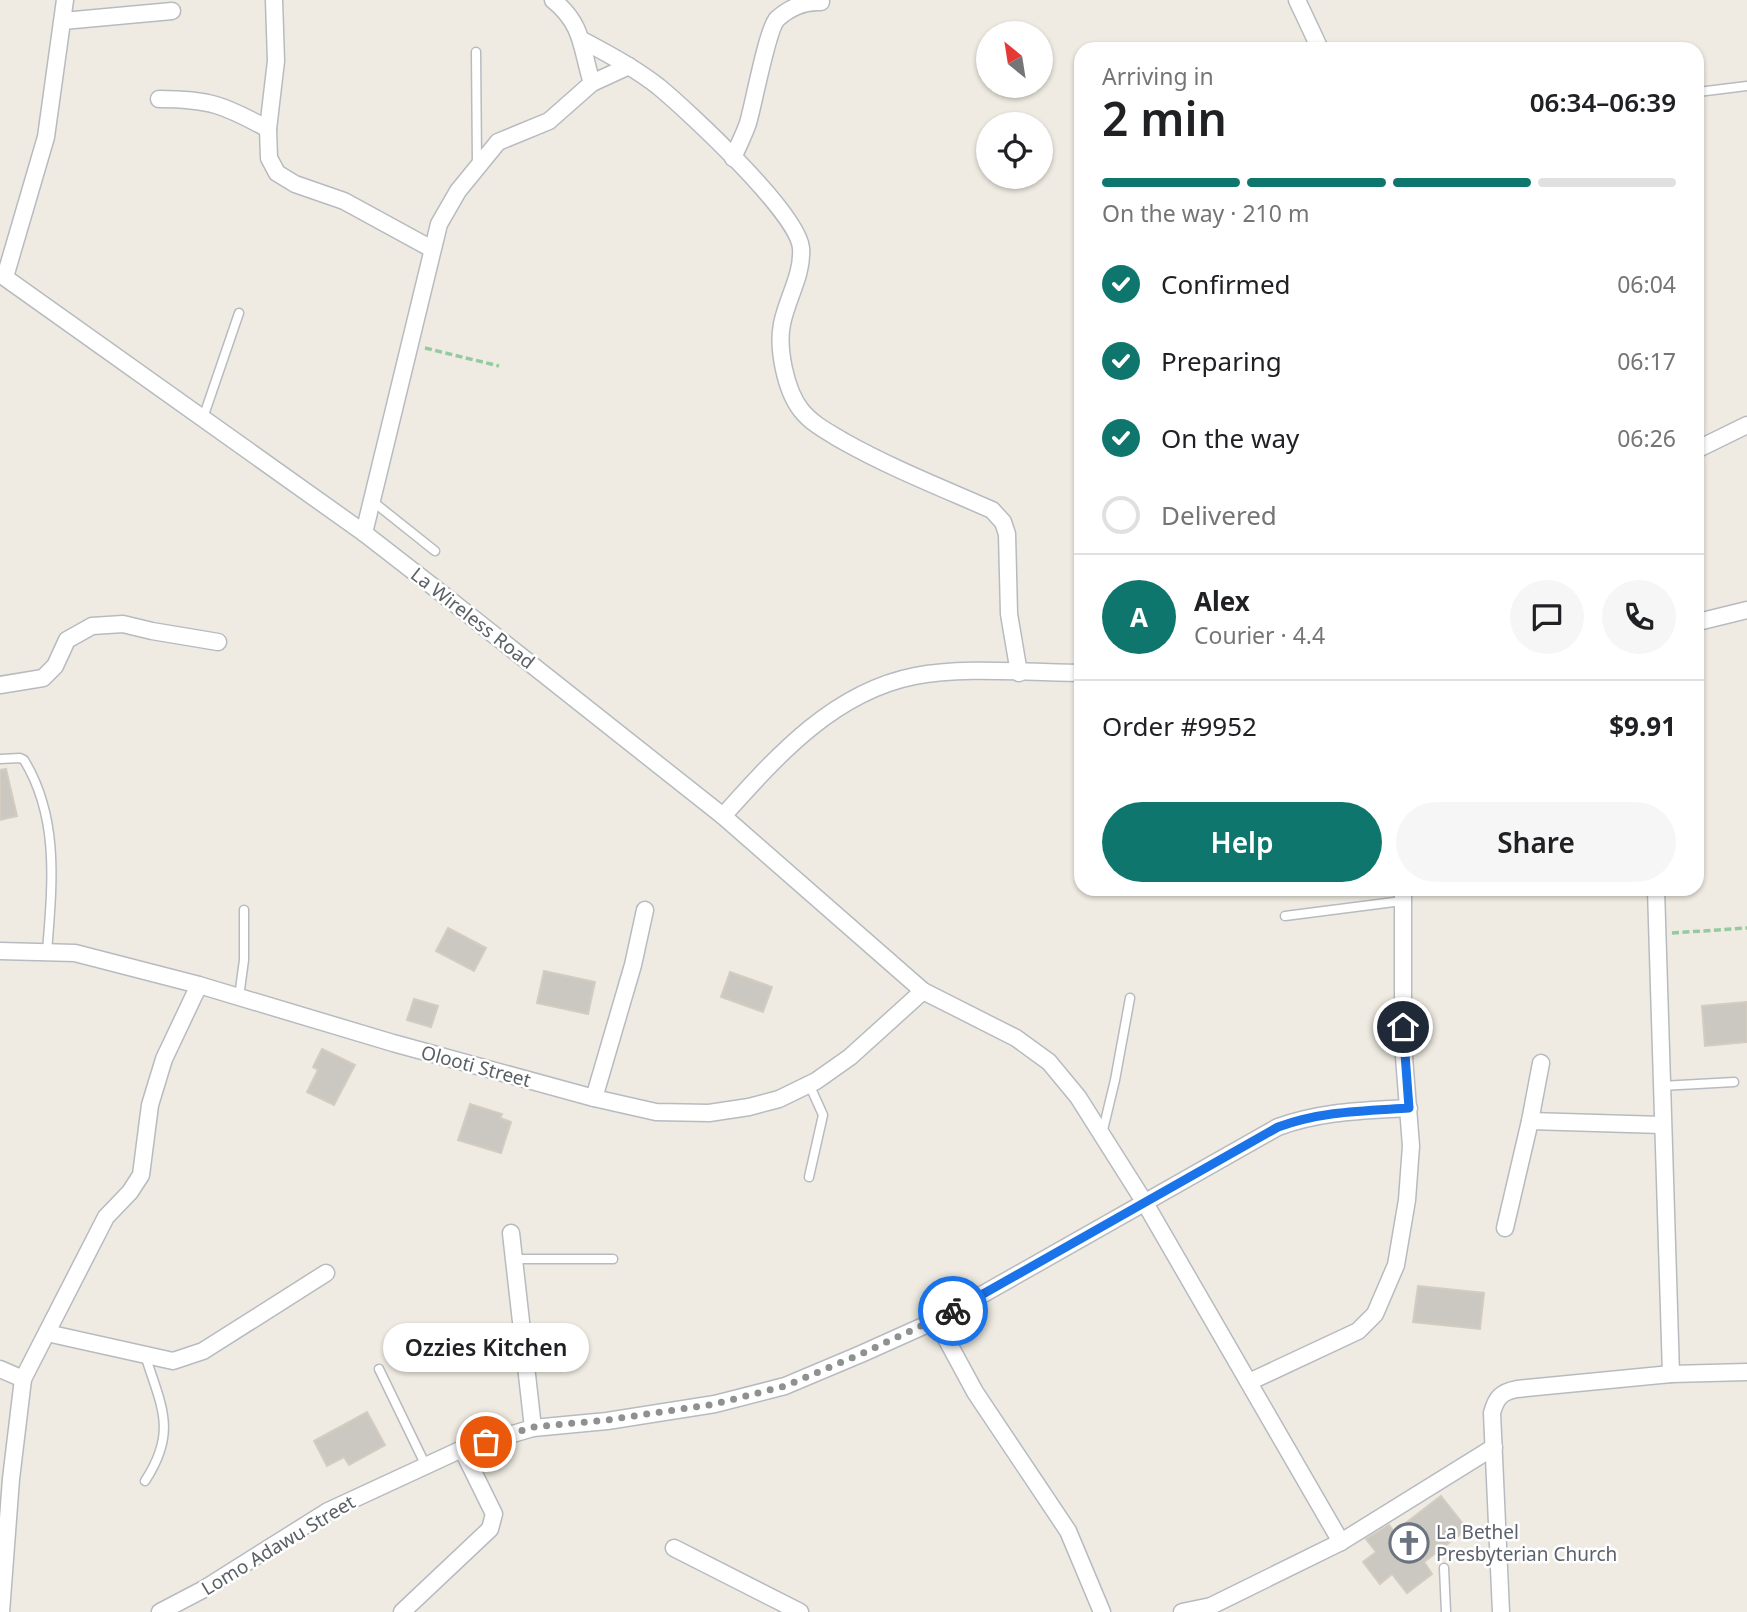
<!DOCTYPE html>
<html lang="en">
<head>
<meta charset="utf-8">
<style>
  :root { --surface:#fff; --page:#f6f6f6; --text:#202124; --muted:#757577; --line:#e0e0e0; --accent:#0f766e }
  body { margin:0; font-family:"Noto Sans",sans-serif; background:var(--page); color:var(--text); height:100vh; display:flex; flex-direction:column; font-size:26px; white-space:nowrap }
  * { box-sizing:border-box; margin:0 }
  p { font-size:23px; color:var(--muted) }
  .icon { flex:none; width:38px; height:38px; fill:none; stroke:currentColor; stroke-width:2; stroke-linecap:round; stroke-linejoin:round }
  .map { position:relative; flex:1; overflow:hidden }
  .side { position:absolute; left:1074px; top:42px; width:630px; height:854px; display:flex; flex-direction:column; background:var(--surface); border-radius:21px; box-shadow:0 2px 5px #0004 }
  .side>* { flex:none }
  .needle { width:46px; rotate:330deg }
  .controls { position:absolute; left:976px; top:21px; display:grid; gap:14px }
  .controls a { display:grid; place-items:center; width:77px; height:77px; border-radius:50%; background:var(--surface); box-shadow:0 2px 5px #0004; font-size:35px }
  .pin { position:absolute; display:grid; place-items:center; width:60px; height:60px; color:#fff; margin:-30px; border:4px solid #fff; border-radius:50%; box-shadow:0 2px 7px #0007 }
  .courier { position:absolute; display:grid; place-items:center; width:70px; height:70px; margin:-35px; border:5px solid #1a73e8; border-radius:50%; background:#fff; color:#222; box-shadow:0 2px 9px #0007 }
  .bubble { position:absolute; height:49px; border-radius:24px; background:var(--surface); box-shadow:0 2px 5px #0004; font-size:23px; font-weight:600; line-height:49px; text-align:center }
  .headline em { font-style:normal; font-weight:600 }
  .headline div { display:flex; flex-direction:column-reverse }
  .headline { display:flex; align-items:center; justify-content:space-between; height:119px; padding:0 28px }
  h1 { font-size:46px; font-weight:600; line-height:52px }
  .bar { display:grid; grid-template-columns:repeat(4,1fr); gap:10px 7px; align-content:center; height:84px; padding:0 28px }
  .bar i { height:9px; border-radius:5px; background:var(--line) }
  .bar .current { background:var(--accent) }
  .bar p { grid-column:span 4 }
  .line { display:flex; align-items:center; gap:18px; padding:0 28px; border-top:2px solid var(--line) }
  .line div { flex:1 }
  .round { display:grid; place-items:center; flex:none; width:74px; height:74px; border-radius:37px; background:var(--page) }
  ol { padding:0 28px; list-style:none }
  li { display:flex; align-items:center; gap:21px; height:77px }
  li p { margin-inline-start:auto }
  li .icon { padding:7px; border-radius:50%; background:var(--accent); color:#fff; stroke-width:4 }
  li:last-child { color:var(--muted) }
  li i { width:38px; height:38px; border:4px solid var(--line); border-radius:50% }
  .button { display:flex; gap:14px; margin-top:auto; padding:14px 28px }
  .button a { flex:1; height:80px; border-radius:42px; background:var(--accent); color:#fff; font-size:28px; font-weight:600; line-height:80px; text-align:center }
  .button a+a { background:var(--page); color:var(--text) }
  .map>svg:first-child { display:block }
</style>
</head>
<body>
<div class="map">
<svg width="1747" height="1612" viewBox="0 0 1747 1612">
  <rect width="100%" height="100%" fill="#efebe2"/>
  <!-- building -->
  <g fill="#cbc7c1" stroke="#d4ccc0" stroke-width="2">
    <path d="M6,769L17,816L0,820V770Z"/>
    <path d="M448,928L486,948L474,971L436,951Z"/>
    <path d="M544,971L595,982L588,1014L537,1003Z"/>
    <path d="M730,972L772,987L763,1012L721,997Z"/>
    <path d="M414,999L438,1006L431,1027L407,1020Z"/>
    <path d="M1747,1002V1042L1705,1046L1702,1006Z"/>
    <path d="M322,1049L355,1065L334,1105L307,1092L318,1070L313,1067Z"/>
    <path d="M470,1104L502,1114L500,1118L511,1122L501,1153L458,1140Z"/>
    <path d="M1418,1286L1484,1293L1480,1329L1413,1322Z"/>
    <path d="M367,1412L385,1445L349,1465L344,1457L327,1466L314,1441Z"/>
    <path d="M1441,1496L1467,1529L1424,1562L1432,1574L1407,1593L1392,1574L1380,1584L1363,1562L1376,1552L1366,1539L1389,1525L1394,1532Z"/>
  </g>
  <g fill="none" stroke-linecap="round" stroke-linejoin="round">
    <!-- service casing -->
    <g stroke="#b7bbc0" stroke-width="11">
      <g id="service">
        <path d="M476,52L477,165"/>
        <path d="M1698,92L1747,86"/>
        <path d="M203,418L239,313"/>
        <path d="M371,500L435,551"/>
        <path d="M0,759L20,758L24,760C60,819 52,886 47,952"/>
        <path d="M1285,916L1402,901"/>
        <path d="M239,997L244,960V910"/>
        <path d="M1661,1086L1734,1082"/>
        <path d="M1102,1134L1115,1080L1130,998"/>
        <path d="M809,1177L823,1115L809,1084"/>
        <path d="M514,1259H613"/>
        <path d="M379,1369L426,1466"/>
        <path d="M145,1481C178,1431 161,1406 145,1355"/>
        <path d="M1444,1568L1446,1612"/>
      </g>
    </g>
    <!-- minor casing -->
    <g stroke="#b7bbc0" stroke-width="19">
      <g id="minor">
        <path d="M274,0L276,61L268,129L269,158L277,173L295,184L344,201L432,249"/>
        <path d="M553,0C584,25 581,49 592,83"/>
        <path d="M1297,0L1320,49"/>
        <path d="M63,21L172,11"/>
        <path d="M582,40C608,54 635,68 659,87C689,112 798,213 801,248C803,275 787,298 782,324C777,349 786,391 801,410C812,424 828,432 843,441C891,468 942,488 992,510L1003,522L1007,534L1009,614L1019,673"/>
        <path d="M159,99C209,99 224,105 268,129"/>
        <path d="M733,158C738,146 744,135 748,123C754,103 767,30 777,19C789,8 805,1 821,2"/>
        <path d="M0,274L364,533L431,585L723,816L923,991L1016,1038L1049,1062L1078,1097L1145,1203L1341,1542"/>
        <path d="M5,277L46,137L65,0"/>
        <path d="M1698,449L1747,425"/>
        <path d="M364,533L439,224L458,191L498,142L549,121L592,83L629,66"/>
        <path d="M1698,622L1747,610"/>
        <path d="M0,685L43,678L55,666L67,640L92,626L123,624L152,631L218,642"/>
        <path d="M723,816C776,757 833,692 915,676C964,666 1031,673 1082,673"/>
        <path d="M1656,889L1671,1374"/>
        <path d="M0,951L75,953L199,985L393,1043L594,1098L656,1112L709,1113L749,1107L779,1099L816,1081L850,1057L923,991"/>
        <path d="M594,1098L633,965L645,910"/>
        <path d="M1530,1121L1662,1125"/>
        <path d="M1505,1228L1530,1121L1541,1063"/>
        <path d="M511,1233L533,1428"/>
        <path d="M936,1320L975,1392L1068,1531L1102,1612"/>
        <path d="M47,1333L173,1361L203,1351L326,1273"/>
        <path d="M0,1369L23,1379L11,1479L1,1612"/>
        <path d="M23,1379L106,1217L130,1192L141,1175L150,1105L164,1059L199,985"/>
        <path d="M1249,1382L1358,1331L1375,1314L1396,1265L1407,1200L1411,1146L1403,1044V889"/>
        <path d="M674,1548L800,1612"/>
        <path d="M160,1612L204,1589L328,1511L462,1449L533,1428L607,1421L715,1404L785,1386L861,1354L939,1319L1278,1127C1323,1111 1361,1111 1409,1108"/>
        <path d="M402,1612L490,1529L494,1514L462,1449"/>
        <path d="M1182,1612L1211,1606L1341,1542L1494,1447"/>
        <path d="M1501,1612L1492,1413C1496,1398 1501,1392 1517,1389L1671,1374L1747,1372"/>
      </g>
    </g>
    <!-- path -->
    <g stroke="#95ca9f" stroke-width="3.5" stroke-dasharray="7 3.5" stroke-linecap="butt">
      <path d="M425,348L499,366"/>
      <path d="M1672,933L1747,928"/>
    </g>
    <!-- service -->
    <use href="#service" stroke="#fff" stroke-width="8"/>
    <!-- minor -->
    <use href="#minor" stroke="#fff" stroke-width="16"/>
  </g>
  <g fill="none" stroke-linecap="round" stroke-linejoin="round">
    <!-- done -->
    <path stroke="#8e9190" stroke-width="7" stroke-dasharray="0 12.6" d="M486,1442L533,1427L607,1420L715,1404L785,1386L861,1354L953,1311"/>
    <!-- route -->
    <path stroke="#1a73e8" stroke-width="9" d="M953,1311L1278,1127C1322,1111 1362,1111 1409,1108L1403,1027"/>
  </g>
  <!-- icons -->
  <defs>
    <g id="church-ring" transform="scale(2.0125)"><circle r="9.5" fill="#fff" stroke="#6b7280" stroke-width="1.5"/><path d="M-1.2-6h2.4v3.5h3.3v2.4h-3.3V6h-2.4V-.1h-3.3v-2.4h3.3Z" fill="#6b7280"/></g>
  </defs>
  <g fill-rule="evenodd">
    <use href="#church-ring" x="1409" y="1543"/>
  </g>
  <g text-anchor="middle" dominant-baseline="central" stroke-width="5" stroke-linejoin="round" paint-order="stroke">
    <!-- street labels -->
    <g font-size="19" fill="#5a6064" stroke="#fff">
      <text transform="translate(473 618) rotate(38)">La Wireless Road</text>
      <text transform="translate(476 1066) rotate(15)">Olooti Street</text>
      <text transform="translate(278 1545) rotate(-31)">Lomo Adawu Street</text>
    </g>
    <!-- worship labels -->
    <g font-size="19" fill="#5b616d" stroke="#fff" text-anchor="start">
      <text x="1436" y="1532">La Bethel<tspan x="1436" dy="22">Presbyterian Church</tspan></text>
    </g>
  </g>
</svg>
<div class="controls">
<a><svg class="needle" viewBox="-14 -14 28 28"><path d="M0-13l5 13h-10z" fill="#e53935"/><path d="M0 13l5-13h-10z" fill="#757577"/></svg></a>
<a><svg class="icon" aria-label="locate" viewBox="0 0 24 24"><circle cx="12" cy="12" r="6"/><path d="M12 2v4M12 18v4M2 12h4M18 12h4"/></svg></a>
</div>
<div class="pin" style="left:486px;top:1442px;background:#ea580c"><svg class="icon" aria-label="bag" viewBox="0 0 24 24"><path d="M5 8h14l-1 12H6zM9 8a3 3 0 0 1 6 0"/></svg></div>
<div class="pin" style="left:1403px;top:1027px;background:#1f2937"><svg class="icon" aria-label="home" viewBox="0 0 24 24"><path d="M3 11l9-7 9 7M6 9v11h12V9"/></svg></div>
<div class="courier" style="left:953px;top:1311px"><svg class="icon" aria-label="bike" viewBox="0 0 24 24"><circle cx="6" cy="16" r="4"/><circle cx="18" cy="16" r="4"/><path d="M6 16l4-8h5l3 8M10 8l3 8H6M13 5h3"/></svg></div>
<div class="bubble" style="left:383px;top:1323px;width:206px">Ozzies Kitchen</div>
<section class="side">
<div class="headline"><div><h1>2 min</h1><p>Arriving in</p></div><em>06:34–06:39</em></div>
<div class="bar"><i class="current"></i><i class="current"></i><i class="current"></i><i></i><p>On the way · 210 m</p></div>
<ol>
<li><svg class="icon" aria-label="check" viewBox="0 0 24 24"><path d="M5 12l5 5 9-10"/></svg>Confirmed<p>06:04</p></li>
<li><svg class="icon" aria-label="check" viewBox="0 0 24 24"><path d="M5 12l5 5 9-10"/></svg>Preparing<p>06:17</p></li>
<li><svg class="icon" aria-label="check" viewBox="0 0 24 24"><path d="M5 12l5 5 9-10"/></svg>On the way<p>06:26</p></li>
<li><i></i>Delivered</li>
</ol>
<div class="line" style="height:126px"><b class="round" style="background:var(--accent);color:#fff">A</b><div><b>Alex</b><p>Courier · 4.4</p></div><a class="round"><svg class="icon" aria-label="chat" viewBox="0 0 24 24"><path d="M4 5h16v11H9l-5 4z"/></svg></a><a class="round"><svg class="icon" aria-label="phone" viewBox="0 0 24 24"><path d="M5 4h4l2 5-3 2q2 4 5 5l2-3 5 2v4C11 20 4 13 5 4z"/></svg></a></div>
<div class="line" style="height:91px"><div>Order #9952</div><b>$9.91</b></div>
<div class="button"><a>Help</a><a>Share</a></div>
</section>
</div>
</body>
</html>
